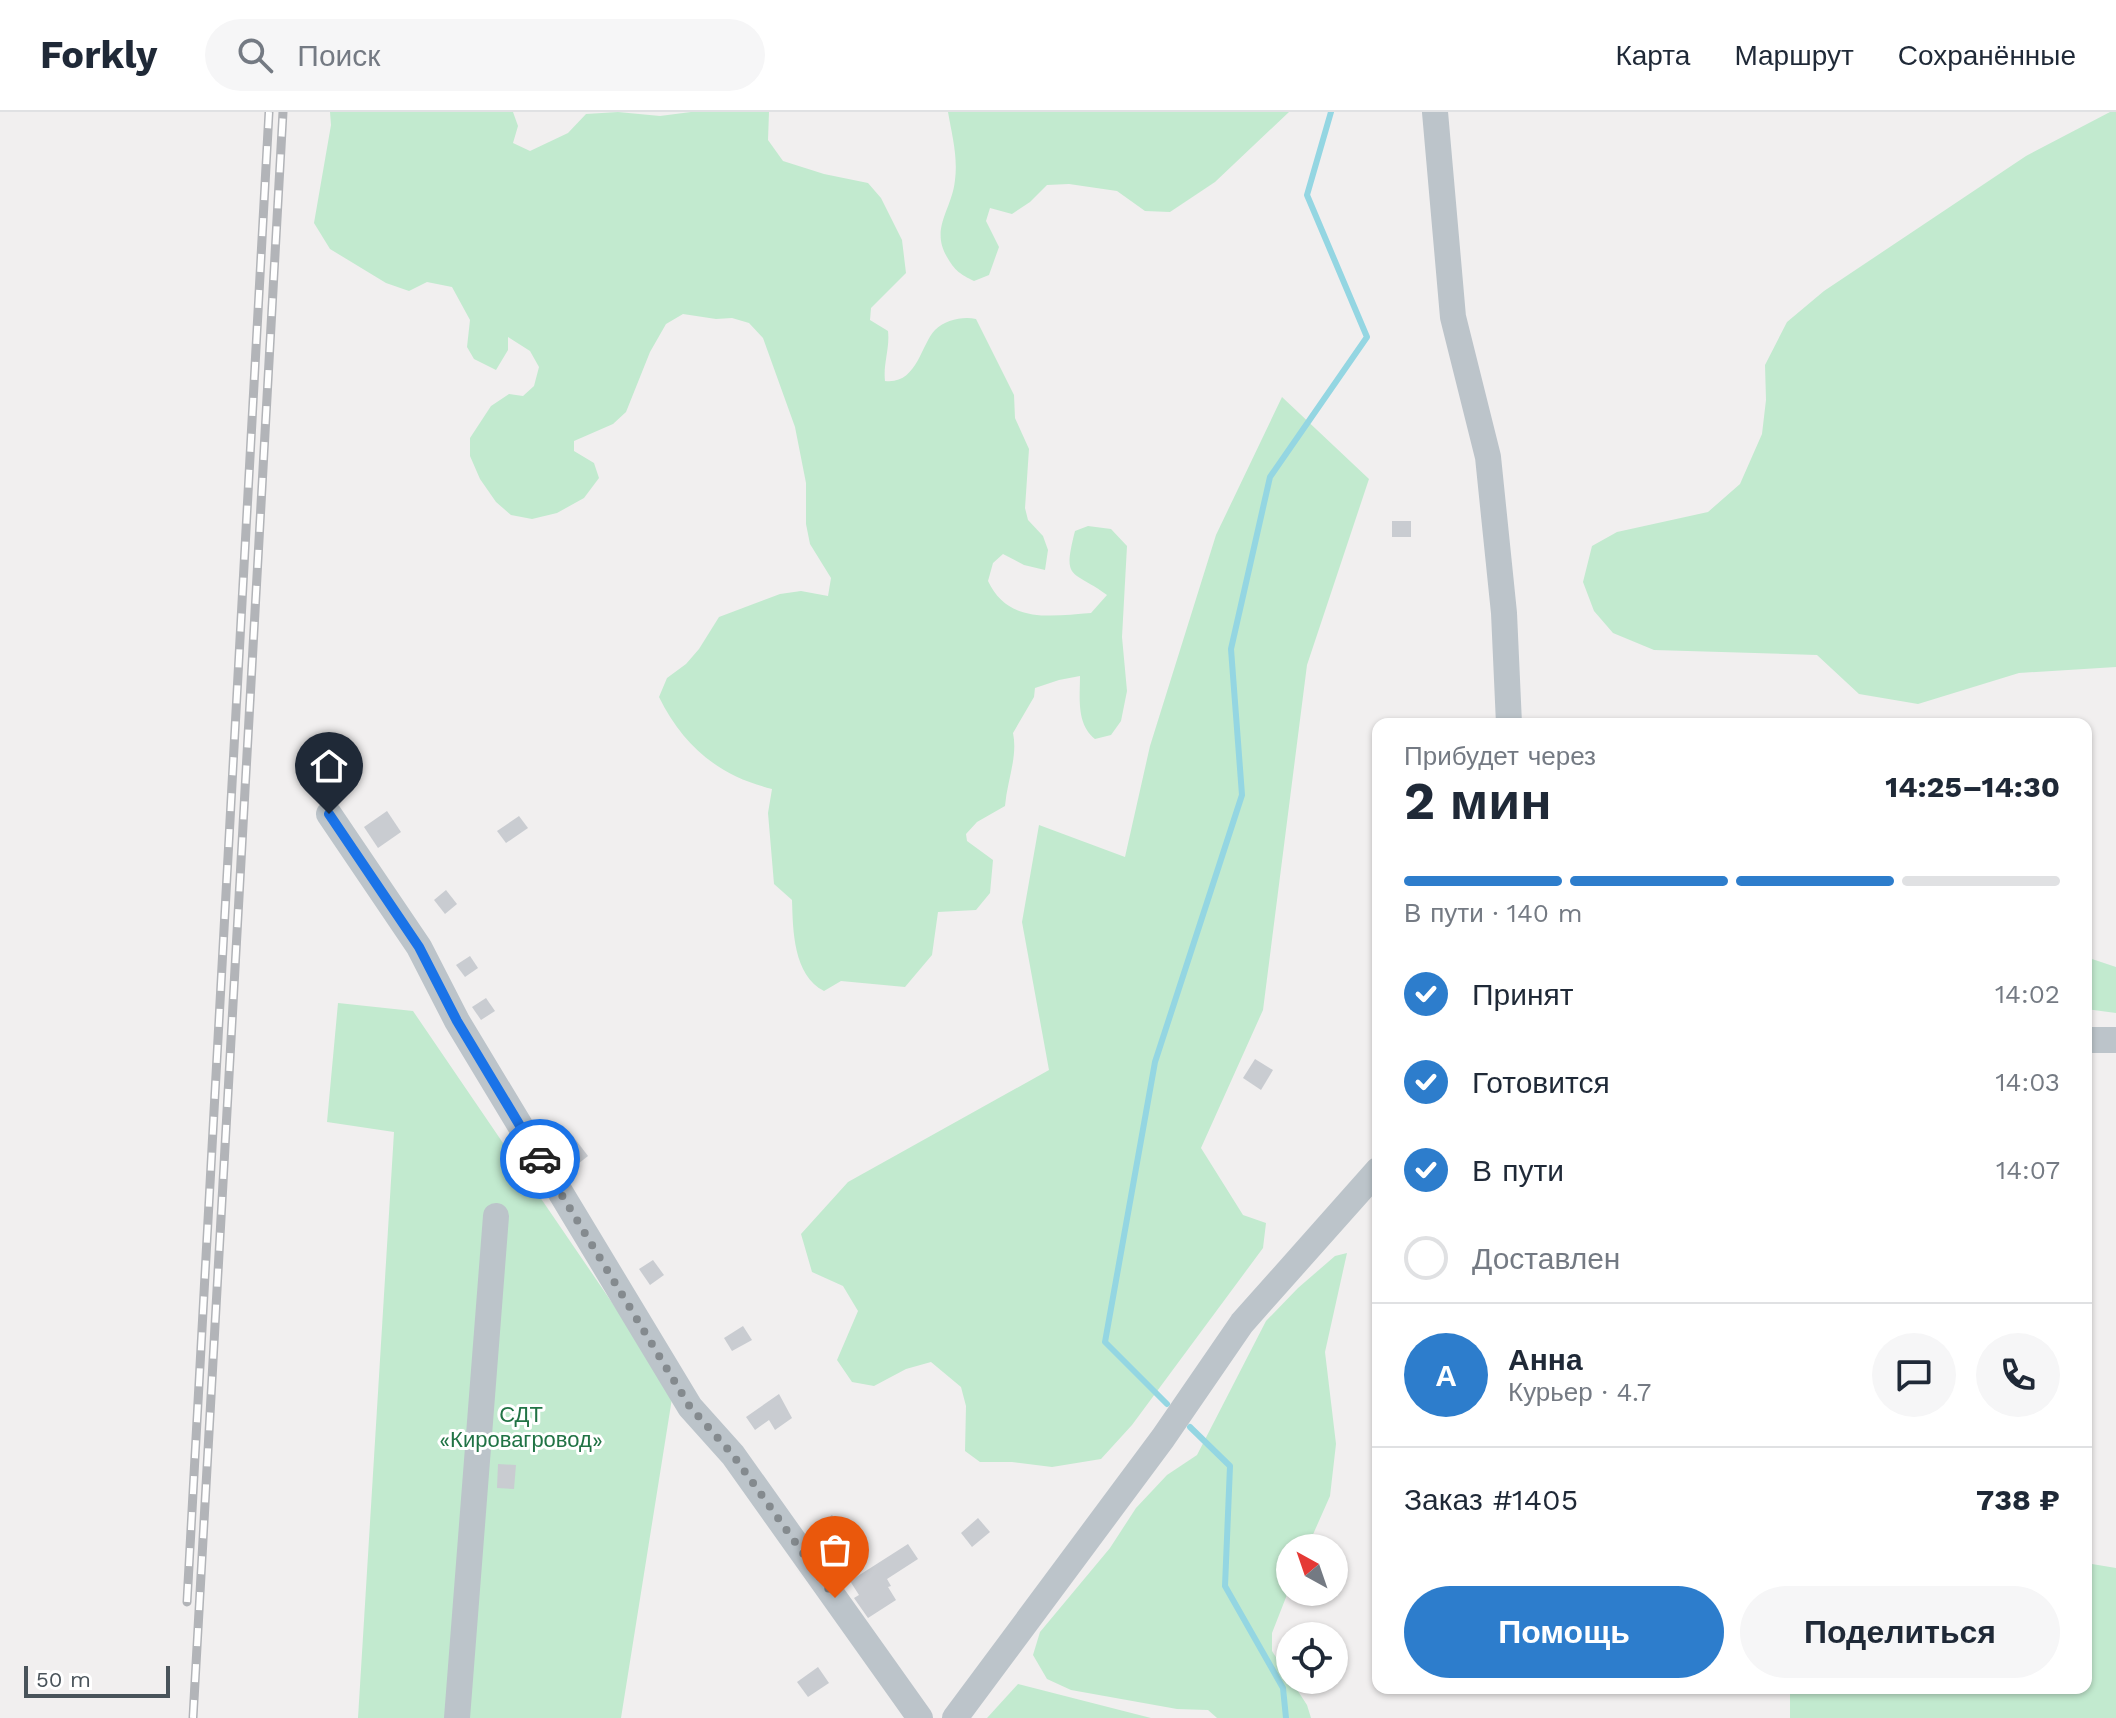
<!DOCTYPE html>
<html lang="ru">
<head>
<meta charset="utf-8">
<style>
  :root { --surface:#fff; --page:#f6f6f7; --text:#1f2937; --muted:#747a83; --line:#e0e1e3; --accent:#2d7dcc }
  body { margin:0; font-family:"Work Sans",sans-serif; background:var(--page); color:var(--text); height:100vh; display:flex; flex-direction:column; font-size:30px; white-space:nowrap }
  * { box-sizing:border-box; margin:0 }
  p { font-size:26px; color:var(--muted) }
  .icon { flex:none; width:44px; height:44px; fill:none; stroke:currentColor; stroke-width:2; stroke-linecap:round; stroke-linejoin:round }
  .map { position:relative; flex:1; overflow:hidden }
  .details { position:absolute; left:1372px; top:606px; width:720px; height:976px; display:flex; flex-direction:column; background:var(--surface); border-radius:16px; box-shadow:0 2px 6px #0004 }
  .details>* { flex:none }
  .needle { width:52px; rotate:320deg }
  .fabs { position:absolute; left:1276px; top:1422px; display:grid; gap:16px }
  .fabs a { display:grid; place-items:center; width:72px; height:72px; border-radius:50%; background:var(--surface); box-shadow:0 2px 6px #0004; font-size:40px }
  .scale { position:absolute; left:24px; bottom:20px; width:146px; box-sizing:border-box; padding-left:8px; border:4px solid #49535a; border-top:0; font-size:22px; line-height:28px; white-space:nowrap; color:#49535a; -webkit-text-stroke:6px #fff; paint-order:stroke }
  .pin { position:absolute; display:grid; place-items:center; width:68px; height:68px; color:#fff; margin:-82px -34px; border-radius:50% 50% 50% 0; rotate:-45deg; box-shadow:0 0 8px #0007 }
  .pin .icon { rotate:45deg }
  .courier { position:absolute; display:grid; place-items:center; width:80px; height:80px; margin:-40px; border:6px solid #1a73e8; border-radius:50%; background:#fff; color:#222; box-shadow:0 2px 10px #0007 }
  .headline em { font-style:normal; font-weight:700 }
  .headline div { display:flex; flex-direction:column-reverse }
  .headline { display:flex; align-items:center; justify-content:space-between; height:136px; padding:0 32px }
  h1 { font-size:52px; font-weight:700; line-height:60px }
  .bar { display:grid; grid-template-columns:repeat(4,1fr); gap:12px 8px; align-content:center; height:96px; padding:0 32px }
  .bar i { height:10px; border-radius:6px; background:var(--line) }
  .bar .on { background:var(--accent) }
  .bar p { grid-column:span 4 }
  .line { display:flex; align-items:center; gap:20px; padding:0 32px; border-top:2px solid var(--line) }
  .line div { flex:1 }
  .round { display:grid; place-items:center; flex:none; width:84px; height:84px; border-radius:42px; background:var(--page) }
  ol { padding:0 32px; list-style:none }
  li { display:flex; align-items:center; gap:24px; height:88px }
  li p { margin-inline-start:auto }
  li .icon { padding:8px; border-radius:50%; background:var(--accent); color:#fff; stroke-width:4 }
  li:last-child { color:var(--muted) }
  li i { width:44px; height:44px; border:4px solid var(--line); border-radius:50% }
  .primary-button { display:flex; gap:16px; margin-top:auto; padding:16px 32px }
  .primary-button a { flex:1; height:92px; border-radius:48px; background:var(--accent); color:#fff; font-size:32px; font-weight:700; line-height:92px; text-align:center }
  .primary-button a+a { background:var(--page); color:var(--text) }
  header { display:flex; align-items:center; gap:48px; box-sizing:border-box; height:112px; padding:0 40px; background:var(--surface); border-bottom:2px solid var(--line) }
  header strong { font-size:38px }
  nav { display:flex; gap:44px; margin-inline-start:auto; font-size:28px }
  .search { width:560px; height:72px; background:var(--page); display:flex; align-items:center; gap:20px; box-sizing:border-box; padding:0 28px; border-radius:44px; color:var(--muted); font-size:30px }
  .map>svg:first-child { display:block }
</style>
</head>
<body>
<header>
<strong>Forkly</strong>
<div class="search"><svg class="icon" aria-label="search" viewBox="0 0 24 24"><circle cx="10" cy="10" r="6"/><path d="M15 15l6 6"/></svg>Поиск</div>
<nav><a>Карта</a><a>Маршрут</a><a>Сохранённые</a></nav>
</header>
<div class="map">
<svg width="2116" height="1606" viewBox="0 0 2116 1606">
  <rect width="100%" height="100%" fill="#f1efef"/>
  <!-- green -->
  <g fill="#c2eacf">
    <path d="M330,0H513L518,14L513,31L530,39L568,21L586,2L618,0L660,4L691,0H769L768,28L783,49L824,62L868,71L881,86L902,128L906,161L871,196L870,208L888,219C890,236 883,252 885,269C917,273 921,232 935,218C945,208 963,204 976,207L1014,283L1015,306L1029,337L1025,396L1028,408L1043,424L1048,438L1045,458L1024,453L1003,442L993,451L988,469C1008,512 1051,504 1091,501L1107,483C1072,457 1062,470 1075,419L1088,414L1111,417L1127,434L1122,525L1127,579L1121,609L1111,623L1095,627C1076,612 1080,585 1080,564L1059,568L1035,576L1034,585L1013,621C1018,645 1007,669 1005,694L977,710L966,722L967,729L993,748L990,781L976,798L938,800L932,843L905,875L841,869L824,879C793,863 793,818 792,788L774,772L768,701L772,677C719,664 683,634 659,585L667,566L686,552L699,537L719,505L780,482L801,479L828,484L831,466L810,432L806,412V371L795,315L763,226L749,211L732,206L716,207L683,202L666,212L650,240L626,300L613,312L574,329V339L594,351L599,366L584,386L557,401L532,407L511,403L496,390L480,367L470,344V326L491,294L509,282L523,284L534,274L539,255L530,239L508,225V238L496,258L474,247L467,235L470,208L452,175L427,170L409,179L386,171L330,137L314,111L331,13Z"/>
    <path d="M948,0H1289L1215,70L1170,100L1145,99L1117,79L1069,72L1047,73L1030,90L1012,102L990,96L986,109L999,135L989,163L974,169C960,162 955,159 947,145C930,116 952,98 955,68C958,45 952,23 948,0Z"/>
    <path d="M2110,0H2116V555L2019,561L1918,592L1859,582L1817,543L1654,538L1613,521L1594,499L1583,470L1592,434L1617,420L1708,400L1740,372L1762,322L1766,288L1765,253L1787,210L1824,179L2026,44Z"/>
    <path d="M1282,285L1369,367L1307,553L1263,898L1201,1036L1243,1103L1266,1111L1263,1136L1132,1313L1101,1347L1052,1355L1012,1350H980L965,1339L966,1294L961,1275L931,1250L906,1257L874,1274L852,1270L837,1248L858,1199L843,1174L812,1160L801,1122L848,1070L1049,958L1022,810L1039,713L1125,745L1150,634L1216,423Z"/>
    <path d="M2086,845L2116,855V901L2086,897Z"/>
    <path d="M338,891L413,899L673,1280L621,1606H358L394,1020L327,1010Z"/>
    <path d="M1347,1141L1325,1240L1336,1332L1330,1384L1307,1436H1290V1475L1272,1521V1539L1307,1593L1311,1606H1217L1208,1598L1177,1597L1071,1578L1047,1567L1033,1543L1040,1520L1110,1436L1136,1396L1167,1363L1197,1343L1266,1209L1298,1176L1335,1144Z"/>
    <path d="M2086,1451L2116,1456V1606H1790V1576H2086Z"/>
    <path d="M1018,1572L1151,1606H987Z"/>
  </g>
  <g fill="none" stroke-linecap="round" stroke-linejoin="round">
    <!-- stream -->
    <g stroke="#94d6e2" stroke-width="6">
      <path d="M1167,1292L1105,1230L1155,950L1242,683L1231,537L1270,365L1367,225L1307,83L1331,0"/>
      <path d="M1190,1315L1230,1354L1225,1474L1283,1576L1286,1606"/>
    </g>
  </g>
  <!-- building -->
  <g fill="#c9ccd1">
    <rect x="1392" y="409" width="19" height="16"/>
    <path d="M387,699L401,720L378,736L364,715Z"/>
    <path d="M519,704L528,716L506,731L497,719Z"/>
    <path d="M446,778L457,792L445,802L434,788Z"/>
    <path d="M470,844L478,856L465,865L456,853Z"/>
    <path d="M486,886L495,899L481,908L472,895Z"/>
    <path d="M1255,947L1273,958L1261,978L1243,966Z"/>
    <path d="M569,1019L588,1044L574,1055L555,1030Z"/>
    <path d="M653,1148L664,1163L650,1173L639,1157Z"/>
    <path d="M743,1214L752,1228L732,1239L724,1226Z"/>
    <path d="M779,1282L792,1306L775,1318L769,1308L755,1318L746,1305Z"/>
    <path d="M498,1352L516,1353L514,1377L497,1376Z"/>
    <path d="M832,1403L844,1420L828,1432L816,1415Z"/>
    <path d="M978,1406L990,1420L972,1435L961,1421Z"/>
    <path d="M908,1432L918,1447L887,1467L891,1474L888,1475L896,1488L868,1506L854,1486L859,1483L850,1469Z"/>
    <path d="M818,1555L829,1571L808,1585L797,1570Z"/>
  </g>
  <g fill="none" stroke-linecap="round" stroke-linejoin="round">
    <!-- minor -->
    <g stroke="#bcc4ca" stroke-width="26">
      <path d="M1435,0L1453,205L1488,345L1504,501L1509,612"/>
      <path d="M329,702L419,835L457,909L690,1295L733,1343L920,1606"/>
      <path d="M2086,928H2116"/>
      <path d="M457,1606L496,1104"/>
      <path d="M955,1606L1163,1326L1242,1211L1378,1058"/>
    </g>
    <!-- rail casing -->
    <g stroke="#b2b4b8" stroke-width="9">
      <g id="rail">
        <path d="M187,1490L269,0"/>
        <path d="M193,1606L283,0"/>
      </g>
    </g>
    <!-- rail -->
    <use href="#rail" stroke="#fff" stroke-width="6" stroke-dasharray="18" stroke-linecap="butt"/>
  </g>
  <g fill="none" stroke-linecap="round" stroke-linejoin="round">
    <!-- done -->
    <path stroke="#848a8e" stroke-width="8" stroke-dasharray="0 14.4" d="M540,1047L690,1295L733,1343L835,1486"/>
    <!-- route -->
    <path stroke="#1a73e8" stroke-width="10" d="M329,702L419,835L457,909L540,1047"/>
  </g>
  <g text-anchor="middle" dominant-baseline="central" stroke-width="6" stroke-linejoin="round" paint-order="stroke">
    <!-- park labels -->
    <g font-size="22" fill="#217345" stroke="#fff">
      <text x="521" y="1302">СДТ<tspan x="521" dy="25">«Кировагровод»</tspan></text>
    </g>
  </g>
</svg>
<div class="fabs">
<a><svg class="needle" viewBox="-14 -14 28 28"><path d="M0-13l5 13h-10z" fill="#e53935"/><path d="M0 13l5-13h-10z" fill="#747a83"/></svg></a>
<a><svg class="icon" aria-label="locate" viewBox="0 0 24 24"><circle cx="12" cy="12" r="6"/><path d="M12 2v4M12 18v4M2 12h4M18 12h4"/></svg></a>
</div>
<div class="scale">50 m</div>
<div class="pin" style="left:835px;top:1486px;background:#ea580c"><svg class="icon" aria-label="bag" viewBox="0 0 24 24"><path d="M5 8h14l-1 12H6zM9 8a3 3 0 0 1 6 0"/></svg></div>
<div class="pin" style="left:329px;top:702px;background:#1f2937"><svg class="icon" aria-label="home" viewBox="0 0 24 24"><path d="M3 11l9-7 9 7M6 9v11h12V9"/></svg></div>
<div class="courier" style="left:540px;top:1047px"><svg class="icon" aria-label="car" viewBox="0 0 24 24"><path d="M5 17H2v-5l4-1 3-4h7l3 4 3 1v5h-3M9 17h6M6 11h13"/><circle cx="7" cy="17" r="2"/><circle cx="17" cy="17" r="2"/></svg></div>
<section class="details">
<div class="headline"><div><h1>2 мин</h1><p>Прибудет через</p></div><em>14:25–14:30</em></div>
<div class="bar"><i class="on"></i><i class="on"></i><i class="on"></i><i></i><p>В пути · 140 m</p></div>
<ol>
<li><svg class="icon" aria-label="check" viewBox="0 0 24 24"><path d="M5 12l5 5 9-10"/></svg>Принят<p>14:02</p></li>
<li><svg class="icon" aria-label="check" viewBox="0 0 24 24"><path d="M5 12l5 5 9-10"/></svg>Готовится<p>14:03</p></li>
<li><svg class="icon" aria-label="check" viewBox="0 0 24 24"><path d="M5 12l5 5 9-10"/></svg>В пути<p>14:07</p></li>
<li><i></i>Доставлен</li>
</ol>
<div class="line" style="height:144px"><b class="round" style="background:var(--accent);color:#fff">А</b><div><b>Анна</b><p>Курьер · 4.7</p></div><a class="round"><svg class="icon" aria-label="chat" viewBox="0 0 24 24"><path d="M4 5h16v11H9l-5 4z"/></svg></a><a class="round"><svg class="icon" aria-label="phone" viewBox="0 0 24 24"><path d="M5 4h4l2 5-3 2q2 4 5 5l2-3 5 2v4C11 20 4 13 5 4z"/></svg></a></div>
<div class="line" style="height:104px"><div>Заказ #1405</div><b>738 ₽</b></div>
<div class="primary-button"><a>Помощь</a><a>Поделиться</a></div>
</section>
</div>
</body>
</html>
